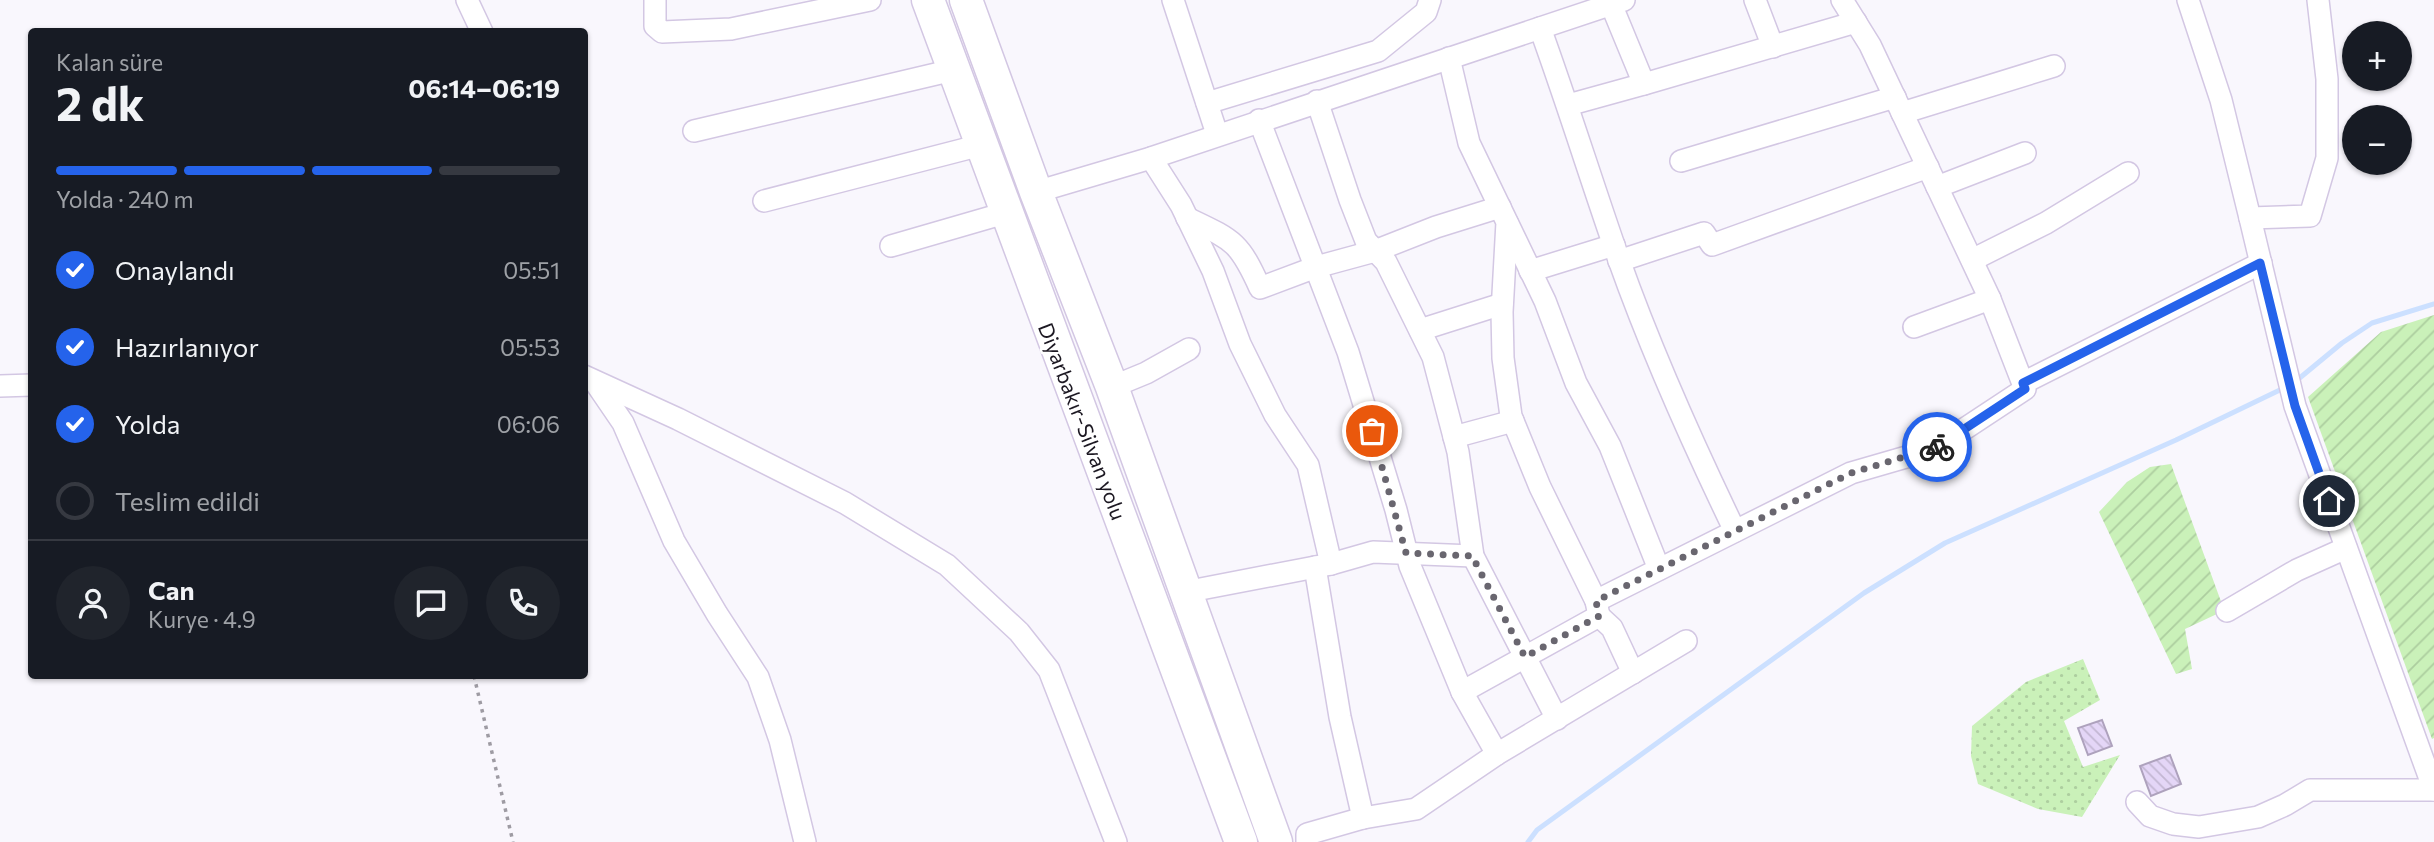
<!DOCTYPE html>
<html lang="tr">
<head>
<meta charset="utf-8">
<style>
  :root { --surface:#171b24; --page:#20242c; --text:#f1f3f6; --muted:#9ea1a6; --line:#363941; --accent:#2563eb }
  body { margin:0; font-family:Commissioner,sans-serif; background:var(--page); color:var(--text); height:100vh; display:flex; flex-direction:column; font-size:26px; white-space:nowrap }
  * { box-sizing:border-box; margin:0 }
  p { font-size:23px; color:var(--muted) }
  .icon { flex:none; width:38px; height:38px; fill:none; stroke:currentColor; stroke-width:2; stroke-linecap:round; stroke-linejoin:round }
  .map { position:relative; flex:1; overflow:hidden }
  .details { position:absolute; left:28px; top:28px; width:560px; height:651px; display:flex; flex-direction:column; background:var(--surface); border-radius:7px; box-shadow:0 2px 5px #0004 }
  .details>* { flex:none }
  .buttons { position:absolute; left:2342px; top:21px; display:grid; gap:14px }
  .buttons a { display:grid; place-items:center; width:70px; height:70px; border-radius:50%; background:var(--surface); box-shadow:0 2px 5px #0004; font-size:35px }
  .pin { position:absolute; display:grid; place-items:center; width:60px; height:60px; color:#fff; margin:-30px; border:4px solid #fff; border-radius:50%; box-shadow:0 2px 7px #0007 }
  .courier { position:absolute; display:grid; place-items:center; width:70px; height:70px; margin:-35px; border:5px solid #2563eb; border-radius:50%; background:#fff; color:#222; box-shadow:0 2px 9px #0007 }
  .head em { font-style:normal; font-weight:700 }
  .head div { display:flex; flex-direction:column-reverse }
  .head { display:flex; align-items:center; justify-content:space-between; height:119px; padding:0 28px }
  h1 { font-size:46px; font-weight:700; line-height:52px }
  .bar { display:grid; grid-template-columns:repeat(4,1fr); gap:10px 7px; align-content:center; height:84px; padding:0 28px }
  .bar i { height:9px; border-radius:5px; background:var(--line) }
  .bar .selected { background:var(--accent) }
  .bar p { grid-column:span 4 }
  .line { display:flex; align-items:center; gap:18px; padding:0 28px; border-top:2px solid var(--line) }
  .line div { flex:1 }
  .round { display:grid; place-items:center; flex:none; width:74px; height:74px; border-radius:37px; background:var(--page) }
  ol { padding:0 28px; list-style:none }
  li { display:flex; align-items:center; gap:21px; height:77px }
  li p { margin-inline-start:auto }
  li .icon { padding:7px; border-radius:50%; background:var(--accent); color:#fff; stroke-width:4 }
  li:last-child { color:var(--muted) }
  li i { width:38px; height:38px; border:4px solid var(--line); border-radius:50% }
  .map>svg:first-child { display:block }
</style>
</head>
<body>
<div class="map">
<svg width="2434" height="842" viewBox="0 0 2434 842">
  <defs>
    <pattern id="grass-dots" width="8" height="8" patternUnits="userSpaceOnUse" patternTransform="scale(1.75)"><rect width="8" height="8" fill="#caf1b9"/><path d="M2 2h.1M6 6h.1" fill="none" stroke="#adce9f" stroke-width="1.8" stroke-linecap="round"/></pattern>
    <pattern id="garden-furrows" width="10" height="10" patternUnits="userSpaceOnUse" patternTransform="scale(1.75)"><rect width="10" height="10" fill="#caf1b9"/><path d="M-1 1l2-2M0 10L10 0M9 11l2-2" fill="none" stroke="#adce9f"/></pattern>
    <pattern id="building-back-hatch" width="6" height="6" patternUnits="userSpaceOnUse" patternTransform="scale(1.75)"><rect width="6" height="6" fill="#e4d6f7"/><path d="M-1 5l2 2M0 0l6 6M5-1l2 2" fill="none" stroke="#c3b7d3"/></pattern>
  </defs>
  <rect width="100%" height="100%" fill="#f9f7fd"/>
  <!-- grass -->
  <path fill="url(#grass-dots)" d="M2083,659L2100,700L2064,721L2083,767L2120,755L2082,817L2038,809L1978,784L1971,756L1972,726L2026,682Z"/>
  <!-- garden -->
  <g fill="url(#garden-furrows)">
    <path d="M2434,315V738L2432,739L2308,397L2381,332Z"/>
    <path d="M2171,464L2223,607L2219,613L2185,629L2192,669L2176,674L2099,512L2127,482L2150,467Z"/>
  </g>
  <g fill="none" stroke-linecap="round" stroke-linejoin="round">
    <!-- stream -->
    <g stroke="#cce0ff" stroke-width="5">
      <path d="M2296,381L2342,343L2372,323L2434,304"/>
      <path d="M1528,842L1537,830L1864,593L1945,543L2176,440L2284,388"/>
    </g>
  </g>
  <!-- building -->
  <g fill="url(#building-back-hatch)" stroke="#aea2bd" stroke-width="2">
    <path d="M2102,720L2112,746L2088,755L2078,728Z"/>
    <path d="M2170,755L2181,784L2151,796L2140,766Z"/>
  </g>
  <g fill="none" stroke-linecap="round" stroke-linejoin="round">
    <!-- minor casing -->
    <g stroke="#d3c7e3" stroke-width="24">
      <g id="minor">
        <path d="M467,0L482,32"/>
        <path d="M655,0V26L662,32L731,29L870,0"/>
        <path d="M1173,0L1217,134"/>
        <path d="M1755,0L1773,47"/>
        <path d="M2188,0L2221,100L2250,218L2310,216L2327,158V79L2318,0"/>
        <path d="M1611,4L1644,84L1856,22"/>
        <path d="M1540,28C1568,105 1592,183 1619,260C1652,353 1692,442 1735,531"/>
        <path d="M1449,58L1469,143L1507,222L1502,312L1503,358L1511,416L1540,487L1596,601L1599,616L1462,692"/>
        <path d="M1317,101L1350,200L1366,241L1386,262L1433,357L1458,452L1473,556L1557,719"/>
        <path d="M1207,103L1378,51L1426,12L1430,0"/>
        <path d="M1568,105L1644,84"/>
        <path d="M1902,113L2054,66"/>
        <path d="M1259,120L1348,352L1396,510L1410,566L1462,692L1497,754"/>
        <path d="M694,131L953,70"/>
        <path d="M1151,158L1181,205L1213,271L1240,344L1275,415L1308,465L1331,564"/>
        <path d="M1681,161L1895,97"/>
        <path d="M1937,187L2025,153"/>
        <path d="M1036,192L1151,158L1624,0"/>
        <path d="M764,201L981,145"/>
        <path d="M1187,218C1233,240 1239,241 1260,288L1316,267L1375,251L1436,227L1500,207"/>
        <path d="M2250,218L2295,406L2434,790"/>
        <path d="M1508,224L1545,301L1576,383L1610,446L1659,569"/>
        <path d="M891,246L1005,213"/>
        <path d="M1972,260L2046,223L2128,173"/>
        <path d="M1619,261L1704,233L1712,245L1928,167"/>
        <path d="M1530,271L1614,245"/>
        <path d="M1914,327L1990,299"/>
        <path d="M1420,330L1502,304"/>
        <path d="M584,376L678,419L845,503L947,565L1019,632L1049,670L1116,842"/>
        <path d="M595,382L623,423L674,541L717,614L758,677L780,740L805,842"/>
        <path d="M2023,383L2261,263"/>
        <path d="M0,386L32,385"/>
        <path d="M1112,387L1146,373L1189,349"/>
        <path d="M1454,437L1513,421"/>
        <path d="M1315,567L1340,717L1363,818"/>
        <path d="M1185,592L1331,564L1373,552L1473,556"/>
        <path d="M1596,601L1851,473L1934,449L2025,389L1990,299L1870,45L1842,0"/>
        <path d="M2227,611L2297,570L2346,548"/>
        <path d="M1599,616L1612,628L1633,673"/>
        <path d="M2137,802L2150,816L2173,824L2199,827L2258,817L2285,805L2310,790H2434"/>
        <path d="M1307,842V834L1363,818L1416,809L1497,754L1686,641"/>
      </g>
    </g>
    <!-- highway casing -->
    <g stroke="#d3c7e3" stroke-width="35">
      <g id="highway">
        <path d="M928,0L1241,842"/>
        <path d="M966,0L1036,192L1112,387L1276,842"/>
      </g>
    </g>
    <!-- path -->
    <path stroke="#9e9ba3" stroke-width="3.5" stroke-dasharray="3.5 5" stroke-linecap="butt" d="M474,676L513,842"/>
    <!-- minor -->
    <use href="#minor" stroke="#fff" stroke-width="21"/>
    <!-- highway -->
    <use href="#highway" stroke="#fff" stroke-width="32"/>
  </g>
  <g fill="none" stroke-linecap="round" stroke-linejoin="round">
    <!-- done -->
    <path stroke="#69666f" stroke-width="7" stroke-dasharray="0 12.6" d="M1372,431L1406,553L1472,556L1525,657L1599,616L1596,601L1851,473L1937,447"/>
    <!-- route -->
    <path stroke="#2563eb" stroke-width="9" d="M1937,447L2025,389L2023,383L2260,263L2295,406L2329,501"/>
  </g>
  <g text-anchor="middle" dominant-baseline="central" stroke-width="5" stroke-linejoin="round" paint-order="stroke">
    <!-- street labels -->
    <g font-size="21" fill="#1c1822" stroke="#fff">
      <text transform="translate(1083 421) rotate(69)">Diyarbakır-Silvan yolu</text>
    </g>
  </g>
</svg>
<div class="buttons">
<a>+</a>
<a>−</a>
</div>
<div class="pin" style="left:1372px;top:431px;background:#ea580c"><svg class="icon" aria-label="bag" viewBox="0 0 24 24"><path d="M5 8h14l-1 12H6zM9 8a3 3 0 0 1 6 0"/></svg></div>
<div class="pin" style="left:2329px;top:501px;background:#1f2937"><svg class="icon" aria-label="home" viewBox="0 0 24 24"><path d="M3 11l9-7 9 7M6 9v11h12V9"/></svg></div>
<div class="courier" style="left:1937px;top:447px"><svg class="icon" aria-label="bike" viewBox="0 0 24 24"><circle cx="6" cy="16" r="4"/><circle cx="18" cy="16" r="4"/><path d="M6 16l4-8h5l3 8M10 8l3 8H6M13 5h3"/></svg></div>
<section class="details">
<div class="head"><div><h1>2 dk</h1><p>Kalan süre</p></div><em>06:14–06:19</em></div>
<div class="bar"><i class="selected"></i><i class="selected"></i><i class="selected"></i><i></i><p>Yolda · 240 m</p></div>
<ol>
<li><svg class="icon" aria-label="check" viewBox="0 0 24 24"><path d="M5 12l5 5 9-10"/></svg>Onaylandı<p>05:51</p></li>
<li><svg class="icon" aria-label="check" viewBox="0 0 24 24"><path d="M5 12l5 5 9-10"/></svg>Hazırlanıyor<p>05:53</p></li>
<li><svg class="icon" aria-label="check" viewBox="0 0 24 24"><path d="M5 12l5 5 9-10"/></svg>Yolda<p>06:06</p></li>
<li><i></i>Teslim edildi</li>
</ol>
<div class="line" style="height:126px"><a class="round"><svg class="icon" aria-label="person" viewBox="0 0 24 24"><circle cx="12" cy="8" r="4"/><path d="M4 21q1-7 8-7t8 7"/></svg></a><div><b>Can</b><p>Kurye · 4.9</p></div><a class="round"><svg class="icon" aria-label="chat" viewBox="0 0 24 24"><path d="M4 5h16v11H9l-5 4z"/></svg></a><a class="round"><svg class="icon" aria-label="phone" viewBox="0 0 24 24"><path d="M5 4h4l2 5-3 2q2 4 5 5l2-3 5 2v4C11 20 4 13 5 4z"/></svg></a></div>
</section>
</div>
</body>
</html>
